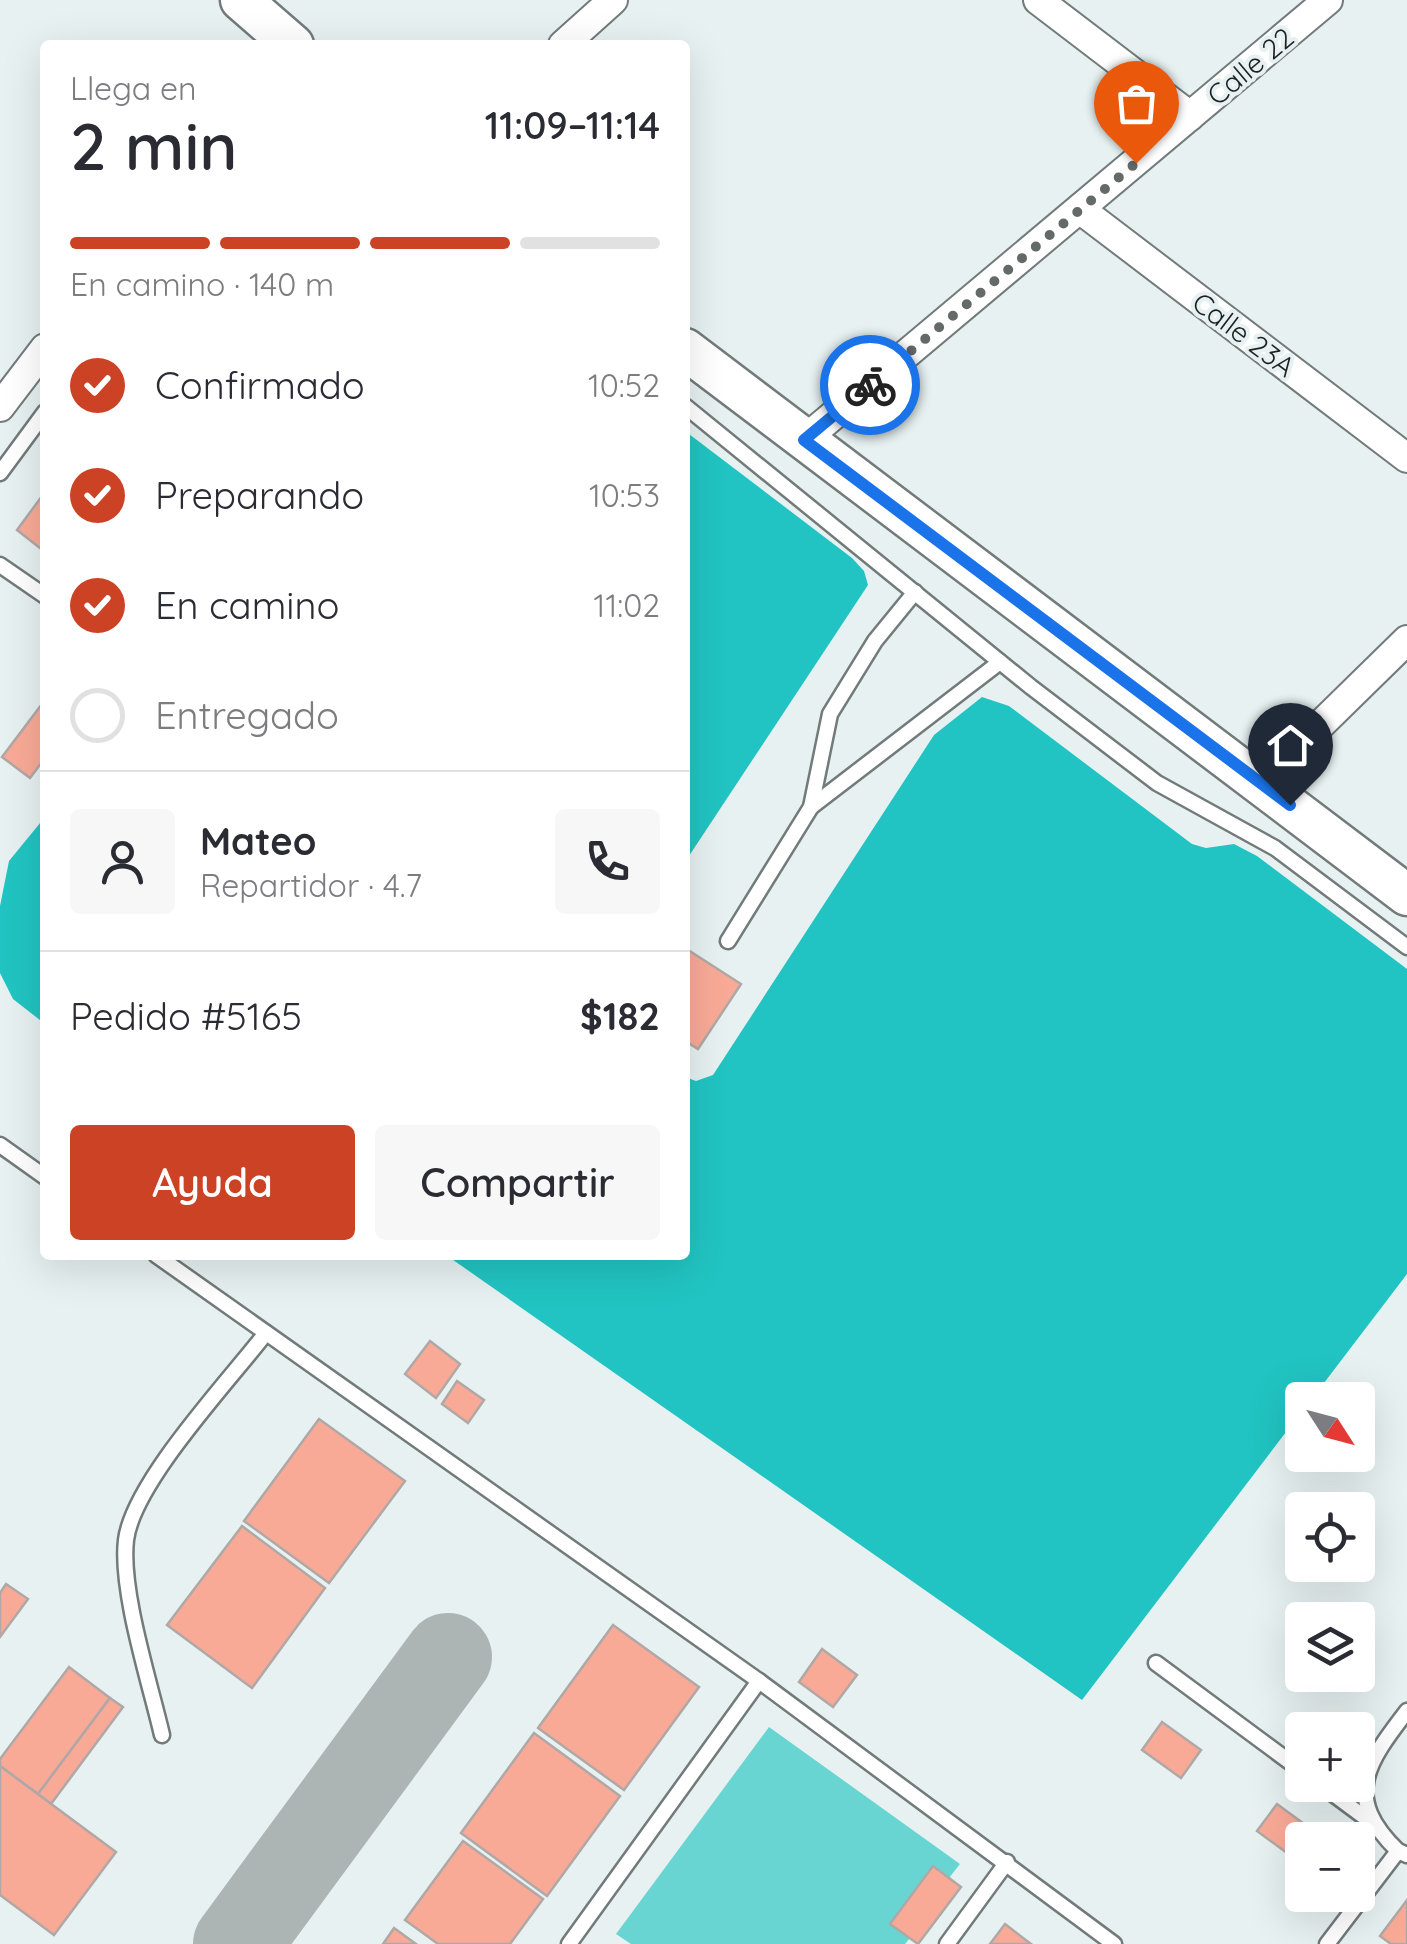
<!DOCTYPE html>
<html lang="es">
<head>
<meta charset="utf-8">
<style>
  :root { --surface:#fff; --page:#f7f7f7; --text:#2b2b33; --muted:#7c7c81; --line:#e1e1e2; --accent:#cc4224 }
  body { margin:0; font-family:Quicksand,sans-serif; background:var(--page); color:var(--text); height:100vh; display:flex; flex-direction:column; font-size:38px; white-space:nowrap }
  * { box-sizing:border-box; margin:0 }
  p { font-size:32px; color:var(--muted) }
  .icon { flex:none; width:55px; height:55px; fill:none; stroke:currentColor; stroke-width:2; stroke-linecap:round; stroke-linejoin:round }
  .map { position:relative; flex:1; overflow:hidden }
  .details { position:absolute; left:40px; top:40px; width:650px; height:1220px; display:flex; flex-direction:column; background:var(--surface); border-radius:10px; box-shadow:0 10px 40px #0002 }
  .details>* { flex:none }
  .needle { width:65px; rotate:126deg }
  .buttons { position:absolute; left:1285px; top:1382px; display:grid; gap:20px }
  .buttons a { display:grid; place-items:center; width:90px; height:90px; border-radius:10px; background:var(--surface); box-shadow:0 10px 40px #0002; font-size:50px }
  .pin { position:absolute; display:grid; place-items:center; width:85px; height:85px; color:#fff; margin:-102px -42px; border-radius:50% 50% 50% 0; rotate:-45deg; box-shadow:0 0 10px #0007 }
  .pin .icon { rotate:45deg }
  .courier { position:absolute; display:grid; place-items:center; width:100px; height:100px; margin:-50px; border:8px solid #1a73e8; border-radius:50%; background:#fff; color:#222; box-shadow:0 2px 12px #0007 }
  .summary em { font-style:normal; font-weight:600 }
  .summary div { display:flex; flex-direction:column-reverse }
  .summary { display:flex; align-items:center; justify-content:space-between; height:170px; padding:0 30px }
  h1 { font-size:65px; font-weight:600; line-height:75px }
  .bar { display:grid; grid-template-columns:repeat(4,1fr); gap:15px 10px; align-content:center; height:120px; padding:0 30px }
  .bar i { height:12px; border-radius:8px; background:var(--line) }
  .bar .current { background:var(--accent) }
  .bar p { grid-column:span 4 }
  .line { display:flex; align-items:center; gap:25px; padding:0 30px; border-top:2px solid var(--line) }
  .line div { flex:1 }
  .round { display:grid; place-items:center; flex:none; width:105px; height:105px; border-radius:10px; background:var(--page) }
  ol { padding:0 30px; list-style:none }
  li { display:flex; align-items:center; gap:30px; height:110px }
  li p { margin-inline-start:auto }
  li .icon { padding:10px; border-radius:50%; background:var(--accent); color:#fff; stroke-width:4 }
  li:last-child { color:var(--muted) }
  li i { width:55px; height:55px; border:5px solid var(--line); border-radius:50% }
  .action { display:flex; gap:20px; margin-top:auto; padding:20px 30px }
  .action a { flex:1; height:115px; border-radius:10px; background:var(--accent); color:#fff; font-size:40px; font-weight:600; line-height:115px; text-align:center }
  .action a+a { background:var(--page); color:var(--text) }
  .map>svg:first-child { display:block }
</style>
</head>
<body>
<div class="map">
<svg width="1407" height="1944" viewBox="0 0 1407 1944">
  <rect width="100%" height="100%" fill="#e7f1f1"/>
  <!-- green -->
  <path fill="#69d5d2" d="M769,1727L960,1864L949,1878L932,1867L891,1923L910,1938L905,1944H631L616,1934Z"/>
  <!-- forest -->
  <g fill="#21c4c2">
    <path d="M685,431L852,558L864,571L868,585L685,862Z"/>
    <path d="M982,697L1009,706L1192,844L1206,848L1234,844L1257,856L1407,969V1274L1311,1400H1302V1411L1082,1700L446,1255H685V1077L696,1081L713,1075L934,735Z"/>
    <path d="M45,817V1024L13,999L0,973V906L9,861Z"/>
  </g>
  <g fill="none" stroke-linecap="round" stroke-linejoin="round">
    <!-- taxiway -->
    <path stroke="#acb4b4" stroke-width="88" d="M237,1944L448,1657"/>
  </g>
  <!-- building -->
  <g fill="#f9aa97" stroke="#b0a8a6" stroke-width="2.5">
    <path d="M45,492V552L17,530Z"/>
    <path d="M45,700V758L30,778L2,757Z"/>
    <path d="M685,948L741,984L698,1049L685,1041Z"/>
    <path d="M430,1341L460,1364L436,1398L405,1374Z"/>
    <path d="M457,1381L484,1400L468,1423L442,1404Z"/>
    <path d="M319,1419L405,1481L329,1583L244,1521Z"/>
    <path d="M242,1526L325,1588L252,1688L167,1625Z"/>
    <path d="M6,1584L28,1599L0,1637V1593Z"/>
    <path d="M613,1625L699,1687L624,1790L538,1728Z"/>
    <path d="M822,1649L857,1675L833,1707L799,1682Z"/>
    <path d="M69,1667L110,1698L38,1794L0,1766V1759Z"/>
    <path d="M110,1698L123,1707L51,1804L38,1794Z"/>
    <path d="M1162,1722L1201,1750L1181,1778L1142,1750Z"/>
    <path d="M534,1733L620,1796L547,1896L461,1833Z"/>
    <path d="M0,1766L116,1852L54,1935L0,1895Z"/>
    <path d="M1277,1804L1326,1840H1302V1864L1257,1831Z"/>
    <path d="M463,1841L543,1899L510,1944H438L405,1920Z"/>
    <path d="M933,1866L961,1887L918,1944L890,1924Z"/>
    <path d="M1407,1900V1944H1391L1380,1936Z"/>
    <path d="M1005,1924L1031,1944H990Z"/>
    <path d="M394,1928L416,1944H383Z"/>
  </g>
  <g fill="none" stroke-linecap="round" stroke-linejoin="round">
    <!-- lane casing -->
    <g stroke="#727b7a" stroke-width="19">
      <g id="lane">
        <path d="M685,406L1031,687L1157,783L1275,848L1407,947"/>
        <path d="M0,473L45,412"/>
        <path d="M0,565L45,596"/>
        <path d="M811,807L1000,662"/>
        <path d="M728,941L811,807L830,714L875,641L915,592"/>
        <path d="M0,1145L45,1177"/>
        <path d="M156,1255L759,1681L1114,1944"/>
        <path d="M1156,1663L1302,1771"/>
        <path d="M162,1735C150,1683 120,1591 126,1540C133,1483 228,1382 266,1333"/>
        <path d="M1321,1785L1375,1825"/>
        <path d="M1398,1851C1342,1797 1367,1763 1407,1711"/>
        <path d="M569,1944L759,1681"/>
        <path d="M947,1944L1007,1862"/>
        <path d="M1327,1944L1398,1851L1407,1855"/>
      </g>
    </g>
    <!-- street casing -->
    <g stroke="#727b7a" stroke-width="32">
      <g id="street">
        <path d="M1038,0L1190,116"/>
        <path d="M563,45L613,0"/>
        <path d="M1081,210L1407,458"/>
        <path d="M0,407L45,348"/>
        <path d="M804,440L1328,0"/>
        <path d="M1261,783L1407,640"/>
      </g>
    </g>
    <!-- secondary casing -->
    <g stroke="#727b7a" stroke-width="45">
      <g id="secondary">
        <path d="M241,0L293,45"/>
        <path d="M685,349L1407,895"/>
      </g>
    </g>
    <!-- lane -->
    <use href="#lane" stroke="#fff" stroke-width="14"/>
    <!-- street -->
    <use href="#street" stroke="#fff" stroke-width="28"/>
    <!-- secondary -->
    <use href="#secondary" stroke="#fff" stroke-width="40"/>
  </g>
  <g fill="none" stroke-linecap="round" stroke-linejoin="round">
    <!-- done -->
    <path stroke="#646969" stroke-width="10" stroke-dasharray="0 18" d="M870,385L1136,163"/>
    <!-- route -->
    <path stroke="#1a73e8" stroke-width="12" d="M870,385L804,440L1290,805"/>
  </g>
  <g text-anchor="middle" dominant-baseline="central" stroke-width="8" stroke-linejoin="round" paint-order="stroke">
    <!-- street labels -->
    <g font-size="28" fill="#1d2020" stroke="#e7f1f1">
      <text transform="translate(1250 66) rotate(-40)">Calle 22</text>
      <text transform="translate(1244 334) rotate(37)">Calle 23A</text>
    </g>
  </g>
</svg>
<div class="buttons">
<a><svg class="needle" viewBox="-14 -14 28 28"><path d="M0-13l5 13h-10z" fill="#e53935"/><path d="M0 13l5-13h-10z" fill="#7c7c81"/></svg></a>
<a><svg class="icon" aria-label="locate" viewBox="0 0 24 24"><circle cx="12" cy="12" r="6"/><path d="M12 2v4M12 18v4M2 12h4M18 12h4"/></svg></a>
<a><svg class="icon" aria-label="layers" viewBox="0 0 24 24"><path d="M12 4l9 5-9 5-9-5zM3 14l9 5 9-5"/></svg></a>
<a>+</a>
<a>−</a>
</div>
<div class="pin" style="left:1136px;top:163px;background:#ea580c"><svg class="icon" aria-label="bag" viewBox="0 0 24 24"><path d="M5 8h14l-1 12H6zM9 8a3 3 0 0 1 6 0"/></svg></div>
<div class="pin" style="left:1290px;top:805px;background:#1f2937"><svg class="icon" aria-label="home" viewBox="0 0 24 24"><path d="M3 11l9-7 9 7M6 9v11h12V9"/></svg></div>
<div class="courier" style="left:870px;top:385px"><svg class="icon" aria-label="bike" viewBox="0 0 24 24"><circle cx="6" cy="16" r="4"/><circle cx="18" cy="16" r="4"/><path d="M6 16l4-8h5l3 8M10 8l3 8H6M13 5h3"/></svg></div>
<section class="details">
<div class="summary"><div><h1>2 min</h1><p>Llega en</p></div><em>11:09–11:14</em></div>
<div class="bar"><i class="current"></i><i class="current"></i><i class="current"></i><i></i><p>En camino · 140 m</p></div>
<ol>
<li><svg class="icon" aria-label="check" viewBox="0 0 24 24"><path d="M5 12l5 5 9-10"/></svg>Confirmado<p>10:52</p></li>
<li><svg class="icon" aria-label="check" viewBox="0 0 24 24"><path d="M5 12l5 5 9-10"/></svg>Preparando<p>10:53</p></li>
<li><svg class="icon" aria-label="check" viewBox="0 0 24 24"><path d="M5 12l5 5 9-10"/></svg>En camino<p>11:02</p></li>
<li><i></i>Entregado</li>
</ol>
<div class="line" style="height:180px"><a class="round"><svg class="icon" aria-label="person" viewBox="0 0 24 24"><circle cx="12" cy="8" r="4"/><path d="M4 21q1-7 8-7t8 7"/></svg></a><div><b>Mateo</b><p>Repartidor · 4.7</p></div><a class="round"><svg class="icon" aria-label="phone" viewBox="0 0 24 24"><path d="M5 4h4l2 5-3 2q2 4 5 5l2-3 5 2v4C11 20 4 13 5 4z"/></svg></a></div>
<div class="line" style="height:130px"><div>Pedido #5165</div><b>$182</b></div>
<div class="action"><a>Ayuda</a><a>Compartir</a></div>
</section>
</div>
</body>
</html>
